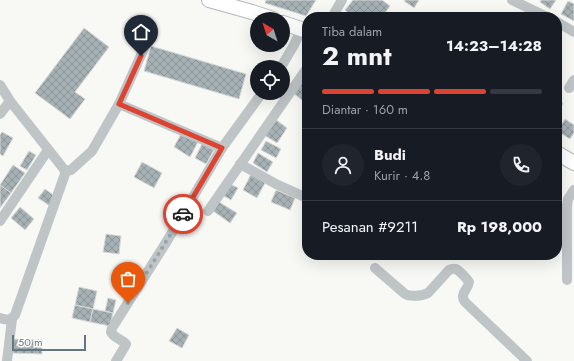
<!DOCTYPE html>
<html lang="id">
<head>
<meta charset="utf-8">
<style>
  :root { --surface:#171b24; --page:#20242c; --text:#f1f3f6; --muted:#9ea1a6; --line:#363941; --accent:#dc4331 }
  body { margin:0; font-family:Jost,sans-serif; background:var(--page); color:var(--text); height:100vh; display:flex; flex-direction:column; font-size:15px; white-space:nowrap }
  * { box-sizing:border-box; margin:0 }
  p { font-size:13px; color:var(--muted) }
  .icon { flex:none; width:22px; height:22px; fill:none; stroke:currentColor; stroke-width:2; stroke-linecap:round; stroke-linejoin:round }
  .map { position:relative; flex:1; overflow:hidden }
  .drawer { position:absolute; left:302px; top:12px; width:260px; height:248px; display:flex; flex-direction:column; background:var(--surface); border-radius:16px; box-shadow:0 4px 16px #0002 }
  .drawer>* { flex:none }
  .needle { width:26px; rotate:321deg }
  .tools { position:absolute; left:250px; top:12px; display:grid; gap:8px }
  .tools a { display:grid; place-items:center; width:40px; height:40px; border-radius:50%; background:var(--surface); box-shadow:0 4px 16px #0002; font-size:20px }
  .scale { position:absolute; left:12px; bottom:10px; width:74px; box-sizing:border-box; padding-left:4px; border:2px solid #64777f; border-top:0; font-size:11px; line-height:14px; white-space:nowrap; color:#64777f; -webkit-text-stroke:3px #fff; paint-order:stroke }
  .pin { position:absolute; display:grid; place-items:center; width:34px; height:34px; color:#fff; margin:-41px -17px; border-radius:50% 50% 50% 0; rotate:-45deg; box-shadow:0 0 4px #0007 }
  .pin .icon { rotate:45deg }
  .courier { position:absolute; display:grid; place-items:center; width:40px; height:40px; margin:-20px; border:3px solid #dc4331; border-radius:50%; background:#fff; color:#222; box-shadow:0 1px 5px #0007 }
  .overview em { font-style:normal; font-weight:700 }
  .overview div { display:flex; flex-direction:column-reverse }
  .overview { display:flex; align-items:center; justify-content:space-between; height:68px; padding:0 20px }
  h1 { font-size:26px; font-weight:700; line-height:30px }
  .bar { display:grid; grid-template-columns:repeat(4,1fr); gap:6px 4px; align-content:center; height:48px; padding:0 20px }
  .bar i { height:5px; border-radius:3px; background:var(--line) }
  .bar .active { background:var(--accent) }
  .bar p { grid-column:span 4 }
  .line { display:flex; align-items:center; gap:10px; padding:0 20px; border-top:1px solid var(--line) }
  .line div { flex:1 }
  .round { display:grid; place-items:center; flex:none; width:42px; height:42px; border-radius:21px; background:var(--page) }
  .map>svg:first-child { display:block }
</style>
</head>
<body>
<div class="map">
<svg width="574" height="361" viewBox="0 0 574 361">
  <defs>
    <pattern id="building-cross-hatch" width="8" height="8" patternUnits="userSpaceOnUse"><rect width="8" height="8" fill="#a6b1b5"/><path d="M0 0l8 8M0 8l8-8" fill="none" stroke="#8b9598"/></pattern>
  </defs>
  <rect width="100%" height="100%" fill="#f8f8f5"/>
  <!-- building -->
  <g fill="url(#building-cross-hatch)" stroke="#dad9d8">
    <path d="M266,0H316L306,16L265,3Z"/>
    <path d="M353,0H382L390,6L382,17H354L345,10Z"/>
    <path d="M405,0H419L414,8L404,1Z"/>
    <path d="M541,0H556L550,9L540,2Z"/>
    <path d="M568,1L574,4V21L561,14Z"/>
    <path d="M84,28L109,47L75,92L85,99L70,119L35,93Z"/>
    <path d="M151,46L246,74L239,99L144,71Z"/>
    <path d="M302,82L307,86V104L293,93Z"/>
    <path d="M557,100L563,103L557,116Z"/>
    <path d="M275,119L287,128L277,143L264,135Z"/>
    <path d="M565,119L574,125V133L570,139L557,131Z"/>
    <path d="M2,132L13,138L3,156L0,154V135Z"/>
    <path d="M182,132L198,142L190,157L174,147Z"/>
    <path d="M266,141L281,149L276,158L261,150Z"/>
    <path d="M202,144L214,150L206,164L195,158Z"/>
    <path d="M29,151L36,155L27,170L20,166Z"/>
    <path d="M258,153L273,162L267,172L253,163Z"/>
    <path d="M142,162L162,173L154,188L134,177Z"/>
    <path d="M13,165L25,173L11,193L0,185Z"/>
    <path d="M251,174L266,181L257,198L243,190Z"/>
    <path d="M228,183L238,188L231,200L222,195Z"/>
    <path d="M0,185L11,193L0,208Z"/>
    <path d="M45,189L56,197L50,206L38,198Z"/>
    <path d="M276,190L295,198L290,210L271,202Z"/>
    <path d="M219,202L237,213L230,223L213,211Z"/>
    <path d="M20,207L34,219L25,230L11,218Z"/>
    <path d="M106,234L121,236L119,254L103,252Z"/>
    <path d="M79,287L97,291L93,309L75,305Z"/>
    <path d="M108,298L116,300L113,313L105,311Z"/>
    <path d="M75,305L93,309L90,322L72,318Z"/>
    <path d="M93,309L113,313L110,326L90,322Z"/>
    <path d="M177,328L189,335L182,348L169,341Z"/>
    <path d="M12,339L42,340V354L12,353Z"/>
  </g>
  <g fill="none" stroke-linecap="round" stroke-linejoin="round">
    <!-- secondary casing -->
    <g stroke="#b2b9bc" stroke-width="16">
      <g id="secondary">
        <path d="M209,0L252,12L273,19"/>
        <path d="M283,23L307,31"/>
        <path d="M557,153L574,163"/>
      </g>
    </g>
    <!-- street -->
    <g stroke="#bfc5c7" stroke-width="10">
      <path d="M512,0L547,17"/>
      <path d="M332,17L342,0"/>
      <path d="M557,22L574,32"/>
      <path d="M281,67L294,45L301,29"/>
      <path d="M0,85L10,101L63,168L65,171V174L15,315C10,321 7,320 0,318"/>
      <path d="M569,88L574,80"/>
      <path d="M119,104L222,148"/>
      <path d="M0,114L10,101"/>
      <path d="M240,164L276,184L307,198"/>
      <path d="M65,171L71,170L92,151L119,104L146,44"/>
      <path d="M208,211L307,68"/>
      <path d="M0,221L48,150"/>
      <path d="M375,268L405,294C410,297 422,296 428,293L449,270C452,269 453,268 456,269C460,271 467,279 469,282C468,290 459,294 465,302L527,361"/>
      <path d="M567,280V205L568,199L574,190"/>
      <path d="M7,361L12,319"/>
      <path d="M116,361L124,348L126,344C121,339 114,338 111,332L112,328L167,241L222,148L262,93"/>
    </g>
    <!-- secondary -->
    <use href="#secondary" stroke="#fff" stroke-width="14"/>
  </g>
  <g fill="none" stroke-linecap="round" stroke-linejoin="round">
    <!-- done -->
    <path stroke="#98a4a8" stroke-width="4" stroke-dasharray="0 7.2" d="M128,303L183,214"/>
    <!-- route -->
    <path stroke="#dc4331" stroke-width="5" d="M141,56L119,104L222,148L183,214"/>
  </g>
</svg>
<div class="tools">
<a><svg class="needle" viewBox="-14 -14 28 28"><path d="M0-13l5 13h-10z" fill="#e53935"/><path d="M0 13l5-13h-10z" fill="#9ea1a6"/></svg></a>
<a><svg class="icon" aria-label="locate" viewBox="0 0 24 24"><circle cx="12" cy="12" r="6"/><path d="M12 2v4M12 18v4M2 12h4M18 12h4"/></svg></a>
</div>
<div class="scale">50 m</div>
<div class="pin" style="left:128px;top:303px;background:#ea580c"><svg class="icon" aria-label="bag" viewBox="0 0 24 24"><path d="M5 8h14l-1 12H6zM9 8a3 3 0 0 1 6 0"/></svg></div>
<div class="pin" style="left:141px;top:56px;background:#1f2937"><svg class="icon" aria-label="home" viewBox="0 0 24 24"><path d="M3 11l9-7 9 7M6 9v11h12V9"/></svg></div>
<div class="courier" style="left:183px;top:214px"><svg class="icon" aria-label="car" viewBox="0 0 24 24"><path d="M5 17H2v-5l4-1 3-4h7l3 4 3 1v5h-3M9 17h6M6 11h13"/><circle cx="7" cy="17" r="2"/><circle cx="17" cy="17" r="2"/></svg></div>
<section class="drawer">
<div class="overview"><div><h1>2 mnt</h1><p>Tiba dalam</p></div><em>14:23–14:28</em></div>
<div class="bar"><i class="active"></i><i class="active"></i><i class="active"></i><i></i><p>Diantar · 160 m</p></div>
<div class="line" style="height:72px"><a class="round"><svg class="icon" aria-label="person" viewBox="0 0 24 24"><circle cx="12" cy="8" r="4"/><path d="M4 21q1-7 8-7t8 7"/></svg></a><div><b>Budi</b><p>Kurir · 4.8</p></div><a class="round"><svg class="icon" aria-label="phone" viewBox="0 0 24 24"><path d="M5 4h4l2 5-3 2q2 4 5 5l2-3 5 2v4C11 20 4 13 5 4z"/></svg></a></div>
<div class="line" style="height:52px"><div>Pesanan #9211</div><b>Rp 198,000</b></div>
</section>
</div>
</body>
</html>
